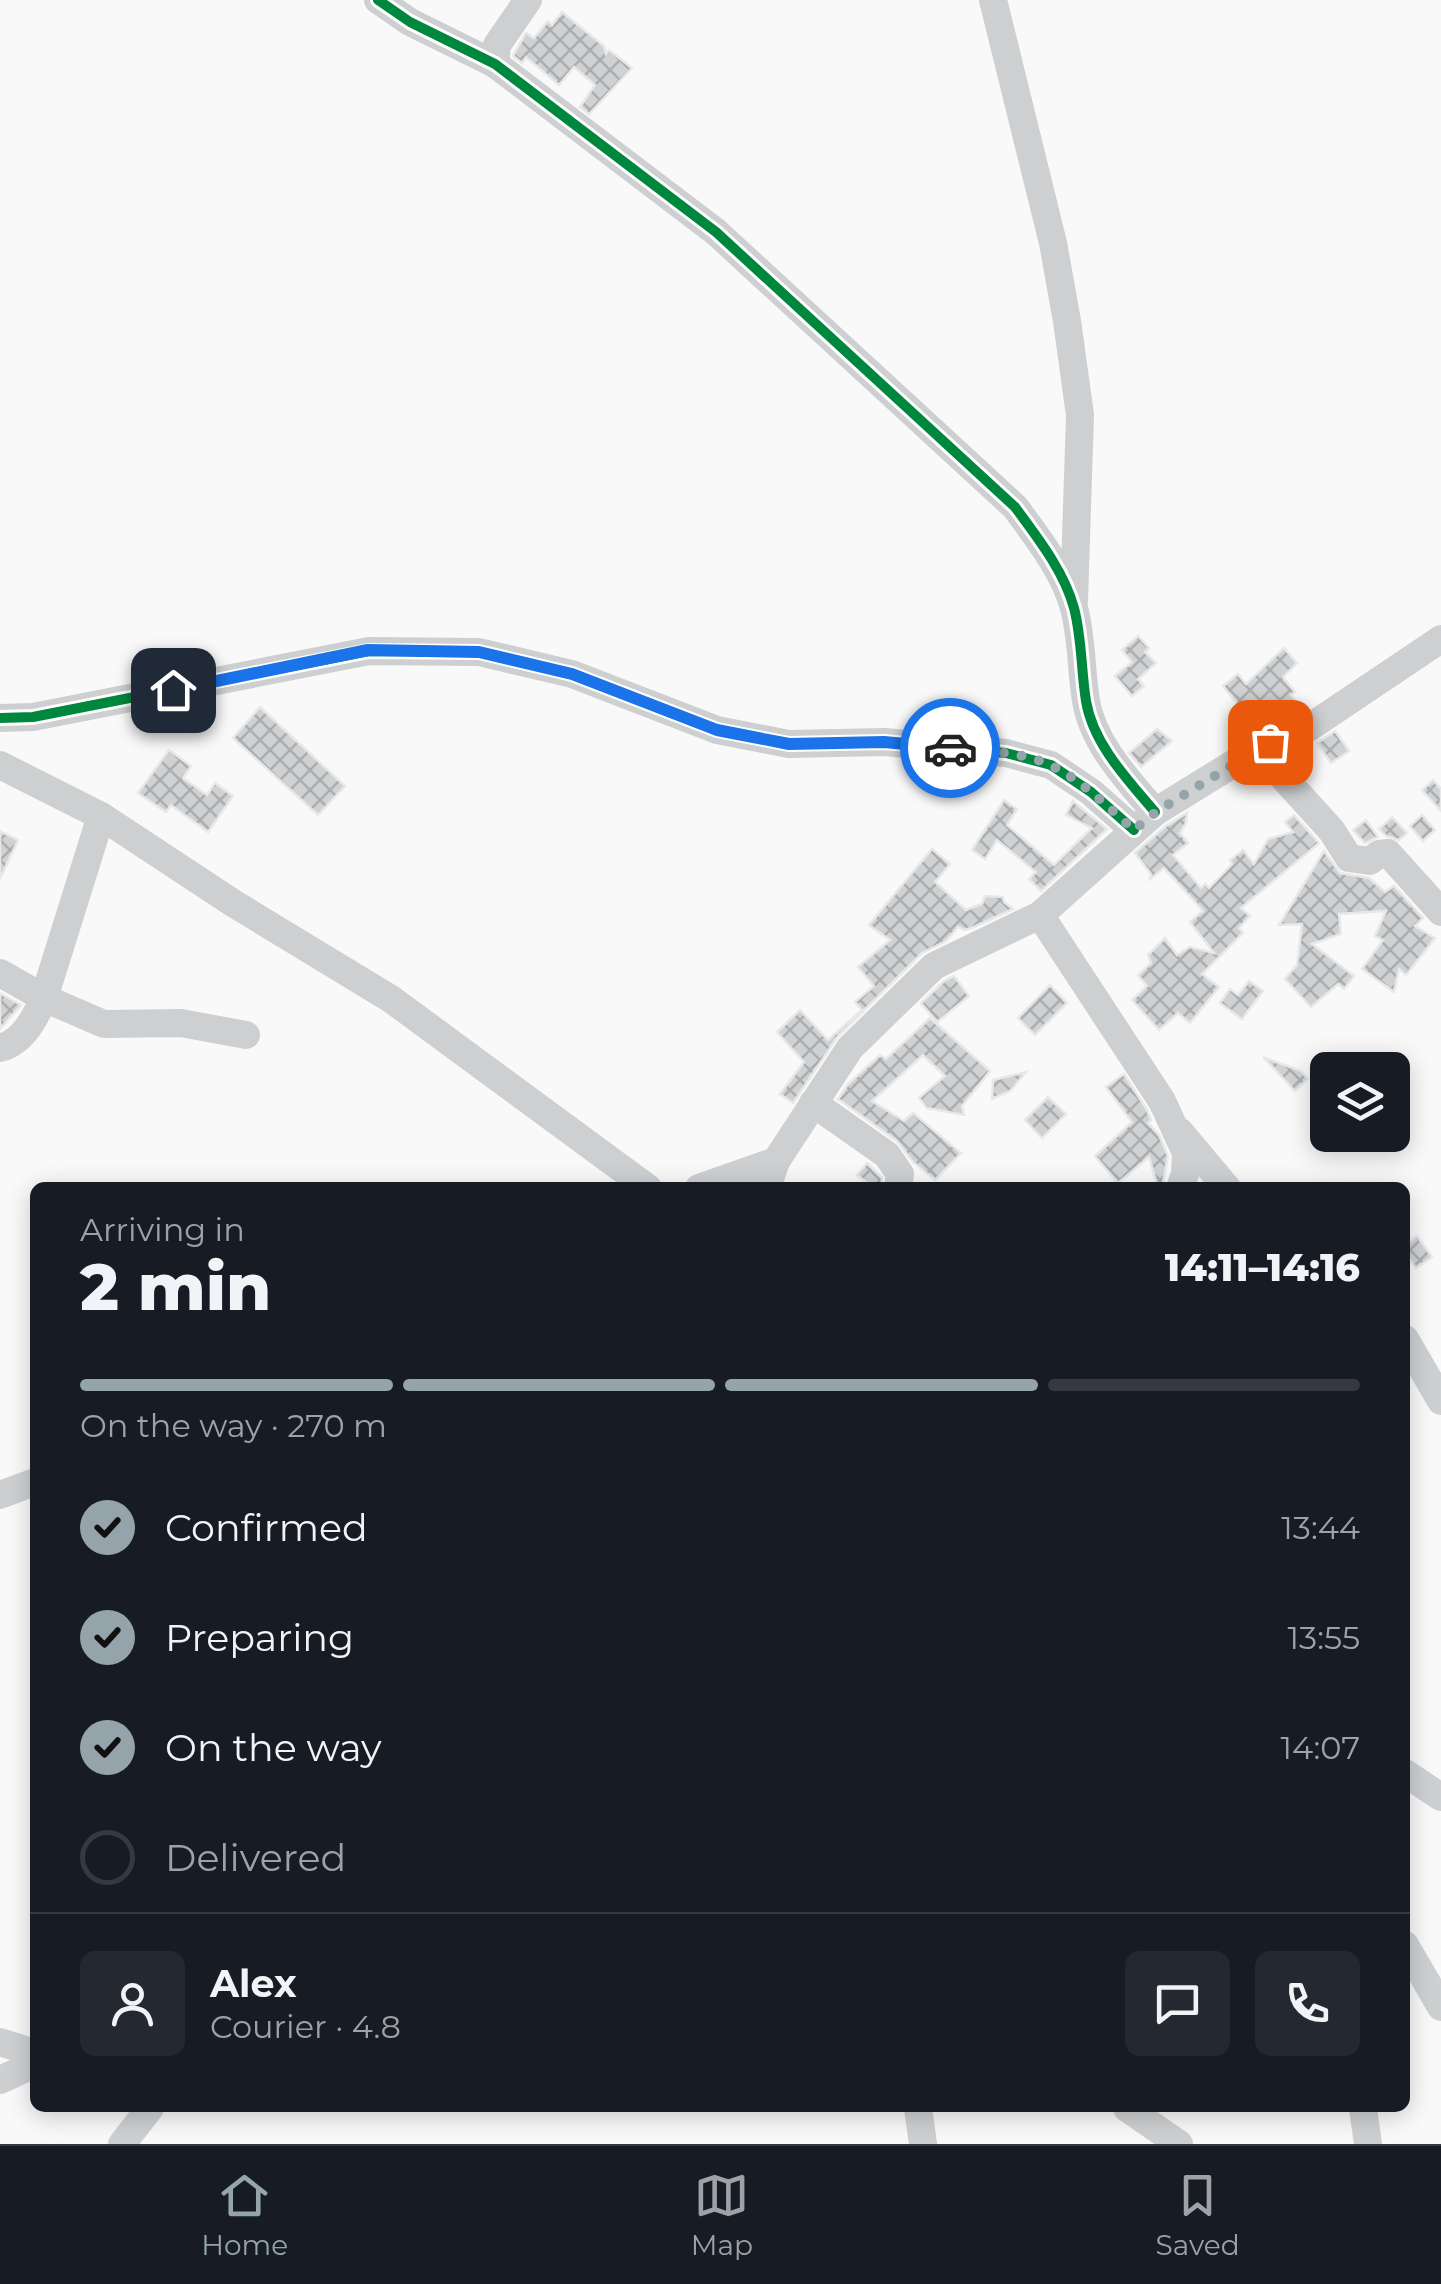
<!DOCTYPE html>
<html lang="en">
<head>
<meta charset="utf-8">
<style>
  :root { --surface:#171b24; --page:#242831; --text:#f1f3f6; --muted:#9ea1a6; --line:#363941; --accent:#94a4aa }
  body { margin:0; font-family:Montserrat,sans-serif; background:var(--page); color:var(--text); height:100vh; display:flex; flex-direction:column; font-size:38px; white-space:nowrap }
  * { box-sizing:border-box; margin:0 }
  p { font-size:32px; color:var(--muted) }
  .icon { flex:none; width:55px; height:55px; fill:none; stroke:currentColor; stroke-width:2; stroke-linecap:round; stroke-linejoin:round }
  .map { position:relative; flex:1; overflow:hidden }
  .details { position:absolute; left:30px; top:1182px; width:1380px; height:930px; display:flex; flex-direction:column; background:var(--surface); border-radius:15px; box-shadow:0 5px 25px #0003 }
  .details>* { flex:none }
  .tools { position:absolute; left:1310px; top:1052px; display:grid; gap:20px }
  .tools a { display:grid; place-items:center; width:100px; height:100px; border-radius:15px; background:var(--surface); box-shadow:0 5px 25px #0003; font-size:50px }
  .pin { position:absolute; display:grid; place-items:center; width:85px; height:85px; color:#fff; margin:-42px; border-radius:20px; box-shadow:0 5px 15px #0006 }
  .courier { position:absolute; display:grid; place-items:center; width:100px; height:100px; margin:-50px; border:8px solid #1a73e8; border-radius:50%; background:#fff; color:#222; box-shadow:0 2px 12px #0007 }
  .headline em { font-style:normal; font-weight:800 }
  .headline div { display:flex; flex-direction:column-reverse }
  .headline { display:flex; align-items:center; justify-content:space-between; height:170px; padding:0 50px }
  h1 { font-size:65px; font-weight:800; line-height:75px }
  .bar { display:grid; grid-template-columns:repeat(4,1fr); gap:15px 10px; align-content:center; height:120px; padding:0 50px }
  .bar i { height:12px; border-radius:8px; background:var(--line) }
  .bar .selected { background:var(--accent) }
  .bar p { grid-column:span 4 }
  .line { display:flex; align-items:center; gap:25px; padding:0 50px; border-top:2px solid var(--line) }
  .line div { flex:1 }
  .round { display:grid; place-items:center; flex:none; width:105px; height:105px; border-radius:15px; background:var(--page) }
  ol { padding:0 50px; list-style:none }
  li { display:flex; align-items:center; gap:30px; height:110px }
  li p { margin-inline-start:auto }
  li .icon { padding:10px; border-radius:50%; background:var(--accent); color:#111; stroke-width:4 }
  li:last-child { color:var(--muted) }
  li i { width:55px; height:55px; border:5px solid var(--line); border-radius:50% }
  .dock { display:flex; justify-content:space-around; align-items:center; height:140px; border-top:2px solid var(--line); background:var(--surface); font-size:28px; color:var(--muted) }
  .dock a { display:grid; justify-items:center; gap:5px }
  .dock .selected { color:var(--accent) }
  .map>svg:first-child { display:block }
</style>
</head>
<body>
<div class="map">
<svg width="1441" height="2144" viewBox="0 0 1441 2144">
  <defs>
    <pattern id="building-cross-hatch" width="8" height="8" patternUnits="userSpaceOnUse" patternTransform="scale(2.5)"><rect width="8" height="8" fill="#cfd1d2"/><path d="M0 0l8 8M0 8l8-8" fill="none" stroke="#abaeb0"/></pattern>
  </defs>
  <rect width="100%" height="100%" fill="#f9f9f9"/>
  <!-- building -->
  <g fill="url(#building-cross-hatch)" stroke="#e8e8e8" stroke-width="2.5">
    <path d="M562,12L604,46L606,54L609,50L632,68L589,114L580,107L595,85L574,67L559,85L526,57L522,63L513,56L526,33L534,38L548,21L552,25Z"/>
    <path d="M1138,636L1149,648L1145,652L1156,663L1138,679L1144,686L1132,696L1115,676L1132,662L1122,650Z"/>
    <path d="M1284,648L1297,663L1283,677L1295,692L1291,695L1304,710L1274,722L1270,714L1256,727L1223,686L1238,674L1246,684Z"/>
    <path d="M260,707L345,786L318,815L233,738Z"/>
    <path d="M1157,729L1172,741L1141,767L1129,753Z"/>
    <path d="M1335,731L1349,751L1331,763L1317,743Z"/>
    <path d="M169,750L191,766L183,778L207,795L215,783L233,796L208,832L171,805L166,812L138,793Z"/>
    <path d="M1433,780L1441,789V811L1422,790Z"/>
    <path d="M1004,800L1017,809L1007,825L1054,865L1092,828L1066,815L1073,801L1107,829L1041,891L1029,879L1036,872L997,840L985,859L972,850Z"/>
    <path d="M1187,813L1186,823L1180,833L1188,843L1173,855L1201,888L1205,884L1209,888L1232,864L1230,860L1243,850L1254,864L1268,839L1293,832L1285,822L1294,815L1319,843L1241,908L1250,916L1239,928L1243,933L1202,974L1219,987L1190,1023L1178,1013L1159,1030L1132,1000L1147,986L1138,975L1151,963L1148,955L1165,938L1177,955L1190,947L1214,953L1190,922L1203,911L1164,868L1150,879L1151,874L1135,853L1166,826Z"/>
    <path d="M1422,815L1435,830L1423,841L1410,826Z"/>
    <path d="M1392,817L1407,833L1399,840L1386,836L1379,829Z"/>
    <path d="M1366,820L1378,837L1365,843L1353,830Z"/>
    <path d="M0,831L18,840L0,879Z"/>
    <path d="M932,849L950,864L935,882L966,910L982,904L985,896L1003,897L1004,902L1013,909L974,927L965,930L958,927L946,941L922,953L838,1036L793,1103L780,1094L804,1062L777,1032L800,1010L828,1040L862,1010L855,1002L874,986L858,967L890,940L869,925Z"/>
    <path d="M1324,851L1340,873L1369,878L1385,892L1394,886L1423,918L1415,926L1435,938L1406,975L1399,969L1394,992L1362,969L1383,940L1375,936L1386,911L1339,914L1341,934L1312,944L1354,976L1344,989L1338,984L1311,1007L1285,979L1297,965L1302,924L1279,925Z"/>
    <path d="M954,976L969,996L937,1022L921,1003L944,981Z"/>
    <path d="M1249,981L1263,991L1242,1019L1220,1003L1230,989L1238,995Z"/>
    <path d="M1050,985L1067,1003L1035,1035L1018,1018Z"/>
    <path d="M0,993L21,1005L0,1029Z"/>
    <path d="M930,1018L990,1071L962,1106L964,1115L927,1108L919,1098L945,1076L923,1055L872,1101L904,1121L913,1113L961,1153L935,1180L913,1162L897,1141L838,1099L848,1084L880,1055L886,1059Z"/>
    <path d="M1263,1057L1301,1071L1308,1079L1295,1091Z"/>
    <path d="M1026,1072L1010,1091L992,1099L993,1080Z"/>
    <path d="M1124,1074L1147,1110L1151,1120L1148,1123L1159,1135L1168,1156L1162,1188H1158L1149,1157L1118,1183L1095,1156L1132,1122L1106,1087Z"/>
    <path d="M1048,1097L1066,1114L1042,1138L1025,1120Z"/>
    <path d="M867,1163L882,1178L881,1188H874L857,1175Z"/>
    <path d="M1417,1236L1432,1257L1416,1268L1405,1253V1245Z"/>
  </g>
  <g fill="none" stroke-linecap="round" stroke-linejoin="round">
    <!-- minor -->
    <g stroke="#cdcfd0" stroke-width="28">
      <path d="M378,0L410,22L495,64L716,232L1015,507C1037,537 1064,571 1074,608C1082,638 1081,670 1086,701C1093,744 1128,780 1155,812"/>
      <path d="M993,0L1053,243L1067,321L1080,415L1074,600"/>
      <path d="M495,64L497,45L528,0"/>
      <path d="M0,718L33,717L369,651L479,652L572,674L717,730L789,744L884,742L1006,753L1051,765L1091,792L1134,830"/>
      <path d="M1267,743L1283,777L1332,831L1349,858L1370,861L1379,854L1388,853L1441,912"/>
      <path d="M0,765L101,816L233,903L391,999L648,1188"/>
      <path d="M1040,915L1162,1101L1186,1153L1185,1174L1180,1188"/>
      <path d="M0,973L44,998L104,1024L181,1023L246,1035"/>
      <path d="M0,1048C23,1042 35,1018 44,998L101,816"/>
      <path d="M813,1103L887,1155L900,1174L898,1188"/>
      <path d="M1180,1132L1227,1188"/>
      <path d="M699,1188L776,1161"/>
      <path d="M767,1188L776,1161L850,1048L934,966L1040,915L1155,812L1267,743L1310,727L1441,639"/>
      <path d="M1405,1339L1441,1401"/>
      <path d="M0,1495L35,1482"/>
      <path d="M1405,1773L1441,1797"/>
      <path d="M1405,1945L1441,2007"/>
      <path d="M0,2042L35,2053"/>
      <path d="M0,2080L35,2064"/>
      <path d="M918,2108L923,2144"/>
      <path d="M1127,2108L1179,2144"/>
      <path d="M1363,2108L1368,2144"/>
      <path d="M122,2144L150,2108"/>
    </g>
    <!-- cycleway casing -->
    <g stroke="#fff" stroke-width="16">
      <g id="cycleway">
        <path d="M378,0L410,22L495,64L716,232L1015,507C1037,537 1064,571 1074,608C1082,638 1081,670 1086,701C1093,744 1128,780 1155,812"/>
        <path d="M0,718L33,717L369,651L479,652L572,674L717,730L789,744L884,742L1006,753L1051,765L1091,792L1134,830"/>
      </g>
    </g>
    <!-- cycleway -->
    <use href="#cycleway" stroke="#00873e" stroke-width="10"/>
  </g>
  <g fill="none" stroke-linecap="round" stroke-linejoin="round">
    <!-- done -->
    <path stroke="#94a4aa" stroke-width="10" stroke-dasharray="0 18" d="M950,748C983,751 1022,751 1052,766C1083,781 1109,808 1134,830L1156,812L1270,742"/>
    <!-- route -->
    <path stroke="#1a73e8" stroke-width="12" d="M173,690L368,650L479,652L572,674L717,730L789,744L884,742L950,748"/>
  </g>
</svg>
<div class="tools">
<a><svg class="icon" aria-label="layers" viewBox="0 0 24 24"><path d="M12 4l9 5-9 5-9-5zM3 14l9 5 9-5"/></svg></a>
</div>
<div class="pin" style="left:1270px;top:742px;background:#ea580c"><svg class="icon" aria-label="bag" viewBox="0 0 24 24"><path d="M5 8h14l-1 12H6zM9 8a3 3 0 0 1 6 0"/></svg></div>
<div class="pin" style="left:173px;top:690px;background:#1f2937"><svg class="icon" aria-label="home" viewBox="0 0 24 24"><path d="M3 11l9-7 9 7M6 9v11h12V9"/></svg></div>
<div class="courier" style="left:950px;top:748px"><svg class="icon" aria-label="car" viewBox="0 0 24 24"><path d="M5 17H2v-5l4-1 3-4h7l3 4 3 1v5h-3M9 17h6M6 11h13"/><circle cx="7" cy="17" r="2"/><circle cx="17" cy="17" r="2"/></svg></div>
<section class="details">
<div class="headline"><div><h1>2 min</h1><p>Arriving in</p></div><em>14:11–14:16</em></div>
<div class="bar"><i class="selected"></i><i class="selected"></i><i class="selected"></i><i></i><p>On the way · 270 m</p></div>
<ol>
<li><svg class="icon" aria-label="check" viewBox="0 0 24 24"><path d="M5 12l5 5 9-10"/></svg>Confirmed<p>13:44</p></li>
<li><svg class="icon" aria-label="check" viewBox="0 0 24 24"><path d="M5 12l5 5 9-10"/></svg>Preparing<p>13:55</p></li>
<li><svg class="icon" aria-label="check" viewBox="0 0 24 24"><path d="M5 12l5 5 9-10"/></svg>On the way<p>14:07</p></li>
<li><i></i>Delivered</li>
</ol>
<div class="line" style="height:180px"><a class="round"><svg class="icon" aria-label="person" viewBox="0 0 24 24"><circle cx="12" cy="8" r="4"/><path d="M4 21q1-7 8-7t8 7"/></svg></a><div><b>Alex</b><p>Courier · 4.8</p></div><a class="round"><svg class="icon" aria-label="chat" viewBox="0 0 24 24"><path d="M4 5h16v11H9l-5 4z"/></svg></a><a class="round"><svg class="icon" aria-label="phone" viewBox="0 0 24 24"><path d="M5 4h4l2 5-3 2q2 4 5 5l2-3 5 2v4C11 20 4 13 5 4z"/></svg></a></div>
</section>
</div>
<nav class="dock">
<a class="selected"><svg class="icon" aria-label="home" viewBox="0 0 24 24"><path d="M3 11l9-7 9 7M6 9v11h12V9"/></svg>Home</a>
<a><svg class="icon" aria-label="map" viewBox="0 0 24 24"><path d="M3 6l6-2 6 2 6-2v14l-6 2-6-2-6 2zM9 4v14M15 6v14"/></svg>Map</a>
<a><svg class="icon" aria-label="saved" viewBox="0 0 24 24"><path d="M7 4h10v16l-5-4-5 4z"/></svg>Saved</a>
</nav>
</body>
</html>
